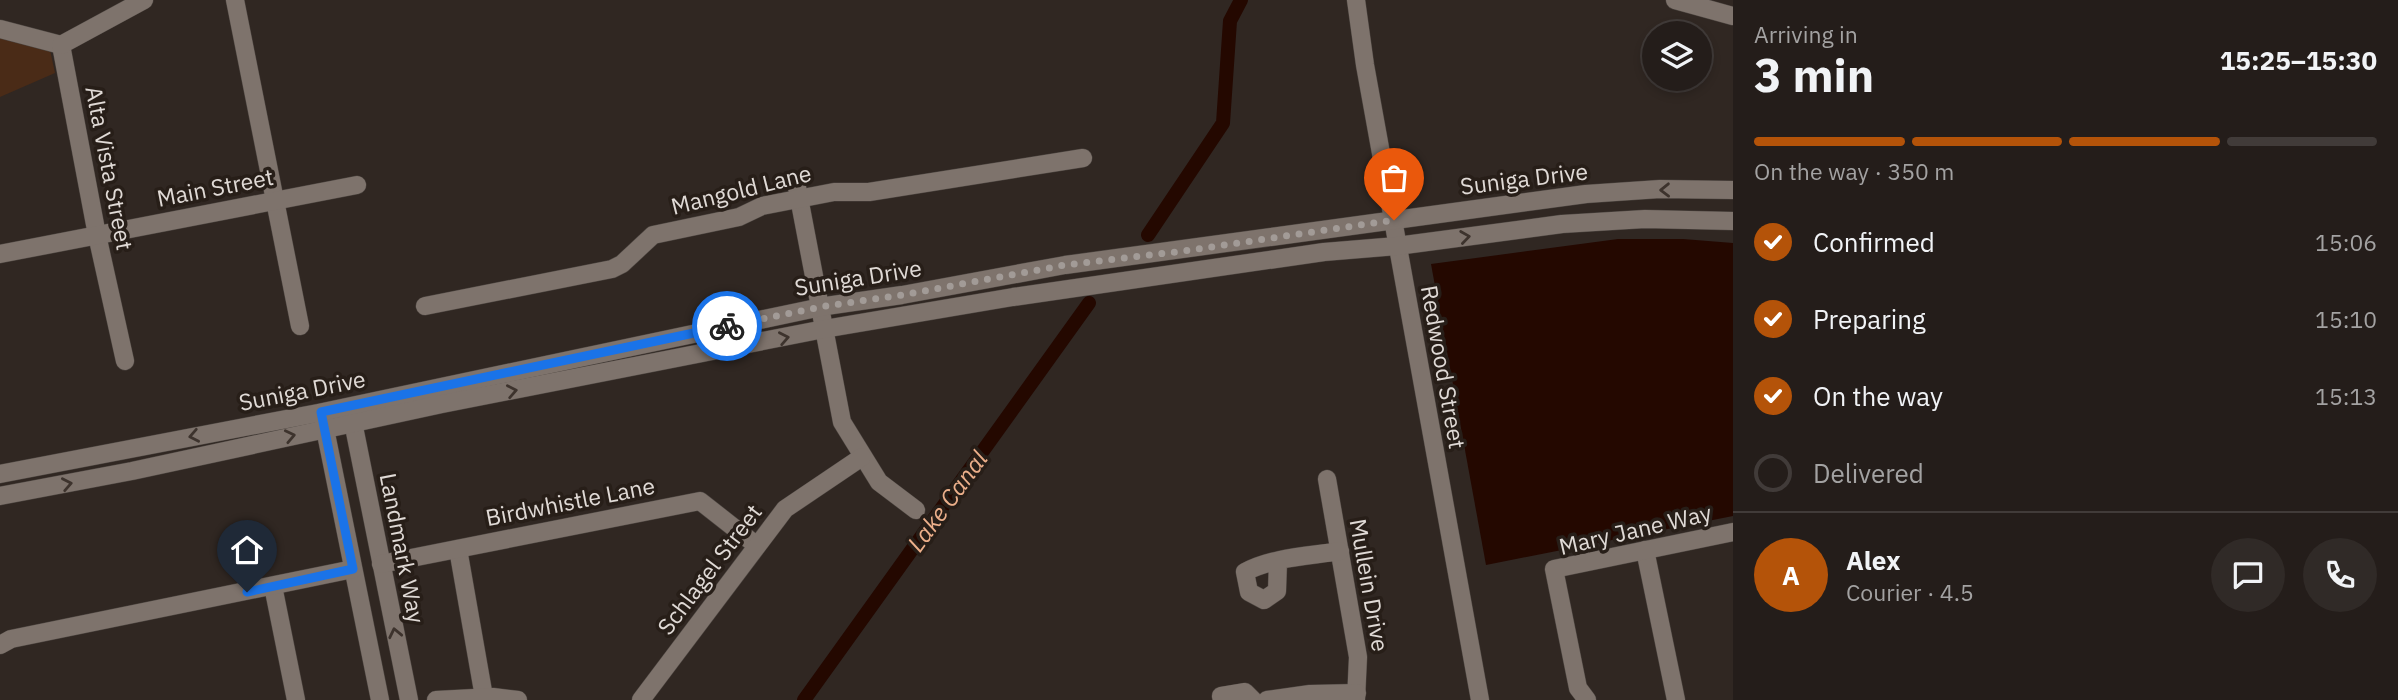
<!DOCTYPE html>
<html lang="en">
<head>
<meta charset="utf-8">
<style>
  :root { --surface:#241d1a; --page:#302a27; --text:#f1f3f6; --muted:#a3a2a2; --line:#413b39; --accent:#b45309 }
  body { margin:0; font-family:"IBM Plex Sans",sans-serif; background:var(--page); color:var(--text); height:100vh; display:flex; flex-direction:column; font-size:26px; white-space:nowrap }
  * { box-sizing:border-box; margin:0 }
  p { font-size:23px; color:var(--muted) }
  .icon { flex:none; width:38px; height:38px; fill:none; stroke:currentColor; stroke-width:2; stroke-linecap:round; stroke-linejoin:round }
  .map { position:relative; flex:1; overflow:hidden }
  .side { display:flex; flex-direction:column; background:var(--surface); width:665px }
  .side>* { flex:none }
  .tools { position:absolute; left:1642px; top:21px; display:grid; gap:14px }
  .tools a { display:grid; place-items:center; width:70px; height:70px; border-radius:50%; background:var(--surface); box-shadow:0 4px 10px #0003,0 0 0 2px var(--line); font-size:35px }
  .pin { position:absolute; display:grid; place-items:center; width:60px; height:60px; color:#fff; margin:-72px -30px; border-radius:50% 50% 50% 0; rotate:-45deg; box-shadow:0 0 7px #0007 }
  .pin .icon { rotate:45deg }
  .courier { position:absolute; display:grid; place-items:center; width:70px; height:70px; margin:-35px; border:5px solid #1a73e8; border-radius:50%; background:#fff; color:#222; box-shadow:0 2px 9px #0007 }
  .head em { font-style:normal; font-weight:800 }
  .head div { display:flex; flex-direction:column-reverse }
  .head { display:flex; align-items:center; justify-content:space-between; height:119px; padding:0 21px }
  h1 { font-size:46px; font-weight:800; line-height:52px }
  .bar { display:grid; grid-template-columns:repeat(4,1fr); gap:10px 7px; align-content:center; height:84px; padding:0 21px }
  .bar i { height:9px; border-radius:5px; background:var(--line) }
  .bar .current { background:var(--accent) }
  .bar p { grid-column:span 4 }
  .line { display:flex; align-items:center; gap:18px; padding:0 21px; border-top:2px solid var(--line) }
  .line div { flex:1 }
  .round { display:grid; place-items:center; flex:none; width:74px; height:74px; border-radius:37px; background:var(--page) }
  ol { padding:0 21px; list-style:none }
  li { display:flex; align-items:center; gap:21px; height:77px }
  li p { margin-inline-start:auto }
  li .icon { padding:7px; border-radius:50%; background:var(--accent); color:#fff; stroke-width:4 }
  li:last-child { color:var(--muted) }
  li i { width:38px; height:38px; border:4px solid var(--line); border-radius:50% }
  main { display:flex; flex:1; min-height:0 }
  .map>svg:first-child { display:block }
</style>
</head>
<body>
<main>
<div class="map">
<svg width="1733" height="700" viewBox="0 0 1733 700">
  <rect width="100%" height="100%" fill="#302722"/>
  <!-- green -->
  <path fill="#4a2b17" d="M0,38L50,50L55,73L0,97Z"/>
  <!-- water -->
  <path fill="#240800" d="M1618,239H1683L1733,243V516L1486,565L1431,264Z"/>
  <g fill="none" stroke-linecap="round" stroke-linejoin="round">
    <!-- canal -->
    <g stroke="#240800" stroke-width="14">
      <path d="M1148,235L1223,123L1230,21L1241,0"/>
      <path d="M804,700L1089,303"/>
    </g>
    <!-- minor casing -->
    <g stroke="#4c4540" stroke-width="19">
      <g id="minor">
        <path d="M235,0L300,326"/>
        <path d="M1356,0L1365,65L1480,700"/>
        <path d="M1675,0L1733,16"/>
        <path d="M0,29L61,45"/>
        <path d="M61,45L97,235L125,361"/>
        <path d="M61,45L144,0"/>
        <path d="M796,182L842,422L879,482L916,510"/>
        <path d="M0,254L357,185"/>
        <path d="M425,306L612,269L622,264L653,235L739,217L762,206L834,192H869L1083,158"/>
        <path d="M351,412L409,700"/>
        <path d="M323,419L380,700"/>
        <path d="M0,474L318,413L826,306L902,295L1065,265L1586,194L1660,189L1733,190"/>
        <path d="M1327,479L1358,657L1356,700"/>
        <path d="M0,496L132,471L442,404L824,329L1013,297L1324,252L1397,246L1562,224L1645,219L1733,221"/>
        <path d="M458,549L484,697"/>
        <path d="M1645,550L1676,700"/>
        <path d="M1278,562L1277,591L1264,600L1249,592L1245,572C1273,557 1310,556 1340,551"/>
        <path d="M381,564L700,501L756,545"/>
        <path d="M273,586L296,700"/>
        <path d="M0,645L11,639L353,569"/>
        <path d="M436,700L493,697L518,700"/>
        <path d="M641,700L785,509L862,457"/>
        <path d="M1222,700L1221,696L1245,692L1253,700"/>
        <path d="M1267,700L1310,694L1357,693"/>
        <path d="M1587,700L1578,688L1554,569L1733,532"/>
      </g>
    </g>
    <!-- minor -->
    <use href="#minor" stroke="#7e736c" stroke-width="18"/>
  </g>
  <!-- one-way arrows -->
  <defs><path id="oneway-chevron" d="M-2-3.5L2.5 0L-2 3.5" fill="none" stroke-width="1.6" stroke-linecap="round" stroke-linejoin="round" transform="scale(1.75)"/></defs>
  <g stroke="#3d332d">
    <use href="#oneway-chevron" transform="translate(1665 190) rotate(179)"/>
    <use href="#oneway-chevron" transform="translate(1465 237) rotate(-8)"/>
    <use href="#oneway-chevron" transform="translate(784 338) rotate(-11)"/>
    <use href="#oneway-chevron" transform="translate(512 391) rotate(-11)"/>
    <use href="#oneway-chevron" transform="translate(194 436) rotate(169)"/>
    <use href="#oneway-chevron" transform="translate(290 436) rotate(-12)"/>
    <use href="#oneway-chevron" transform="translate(67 484) rotate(-11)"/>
    <use href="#oneway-chevron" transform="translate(395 633) rotate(-102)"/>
  </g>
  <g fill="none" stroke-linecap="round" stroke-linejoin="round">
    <!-- done -->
    <path stroke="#a29b97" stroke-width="7" stroke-dasharray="0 12.6" d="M727,326L826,306L902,295L1065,265L1184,251L1394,220"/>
    <!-- route -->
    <path stroke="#1a73e8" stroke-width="9" d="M247,592L353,569L321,412L727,326"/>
  </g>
  <g text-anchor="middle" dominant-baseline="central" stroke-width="7" stroke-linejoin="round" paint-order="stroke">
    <!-- street labels -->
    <g font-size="23" fill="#e0dad6" stroke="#271e18">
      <text transform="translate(110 168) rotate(79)">Alta Vista Street</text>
      <text transform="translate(1524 178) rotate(-7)">Suniga Drive</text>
      <text transform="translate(215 187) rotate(-11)">Main Street</text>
      <text transform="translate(741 189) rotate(-14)">Mangold Lane</text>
      <text transform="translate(858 277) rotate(-9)">Suniga Drive</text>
      <text transform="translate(1444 367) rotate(80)">Redwood Street</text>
      <text transform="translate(302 390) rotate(-11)">Suniga Drive</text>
      <text transform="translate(570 501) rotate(-11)">Birdwhistle Lane</text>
      <text transform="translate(1635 529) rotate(-13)">Mary Jane Way</text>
      <text transform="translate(403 548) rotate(79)">Landmark Way</text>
      <text transform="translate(709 569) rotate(-53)">Schlagel Street</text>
      <text transform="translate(1370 585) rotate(80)">Mullein Drive</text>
    </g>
    <!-- water labels -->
    <g font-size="24" font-style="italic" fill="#ecaf8a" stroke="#271e18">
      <text transform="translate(947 501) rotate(-54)">Lake Canal</text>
    </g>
  </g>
</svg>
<div class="tools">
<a><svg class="icon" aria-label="layers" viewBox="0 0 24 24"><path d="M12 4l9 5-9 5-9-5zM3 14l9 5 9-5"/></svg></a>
</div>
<div class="pin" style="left:1394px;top:220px;background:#ea580c"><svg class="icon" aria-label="bag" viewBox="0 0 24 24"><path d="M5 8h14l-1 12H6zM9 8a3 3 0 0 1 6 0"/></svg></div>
<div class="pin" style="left:247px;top:592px;background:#1f2937"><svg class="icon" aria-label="home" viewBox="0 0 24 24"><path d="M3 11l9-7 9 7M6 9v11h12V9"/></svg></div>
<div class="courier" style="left:727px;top:326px"><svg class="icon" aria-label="bike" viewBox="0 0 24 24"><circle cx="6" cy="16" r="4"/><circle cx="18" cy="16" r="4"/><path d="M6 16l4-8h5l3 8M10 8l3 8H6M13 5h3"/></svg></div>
</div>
<section class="side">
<div class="head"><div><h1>3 min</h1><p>Arriving in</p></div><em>15:25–15:30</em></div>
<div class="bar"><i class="current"></i><i class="current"></i><i class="current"></i><i></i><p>On the way · 350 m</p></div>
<ol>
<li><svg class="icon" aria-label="check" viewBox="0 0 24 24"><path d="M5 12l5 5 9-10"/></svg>Confirmed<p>15:06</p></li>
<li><svg class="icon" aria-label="check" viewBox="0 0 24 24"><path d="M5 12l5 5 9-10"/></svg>Preparing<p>15:10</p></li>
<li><svg class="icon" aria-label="check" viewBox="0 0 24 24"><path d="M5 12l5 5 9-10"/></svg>On the way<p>15:13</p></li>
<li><i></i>Delivered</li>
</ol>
<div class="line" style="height:126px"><b class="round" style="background:var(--accent);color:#fff">A</b><div><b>Alex</b><p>Courier · 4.5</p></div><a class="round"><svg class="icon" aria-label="chat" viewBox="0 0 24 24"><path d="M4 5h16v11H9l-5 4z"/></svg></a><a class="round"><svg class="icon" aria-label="phone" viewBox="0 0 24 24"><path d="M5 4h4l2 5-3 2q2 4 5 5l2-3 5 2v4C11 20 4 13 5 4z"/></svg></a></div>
</section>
</main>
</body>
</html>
